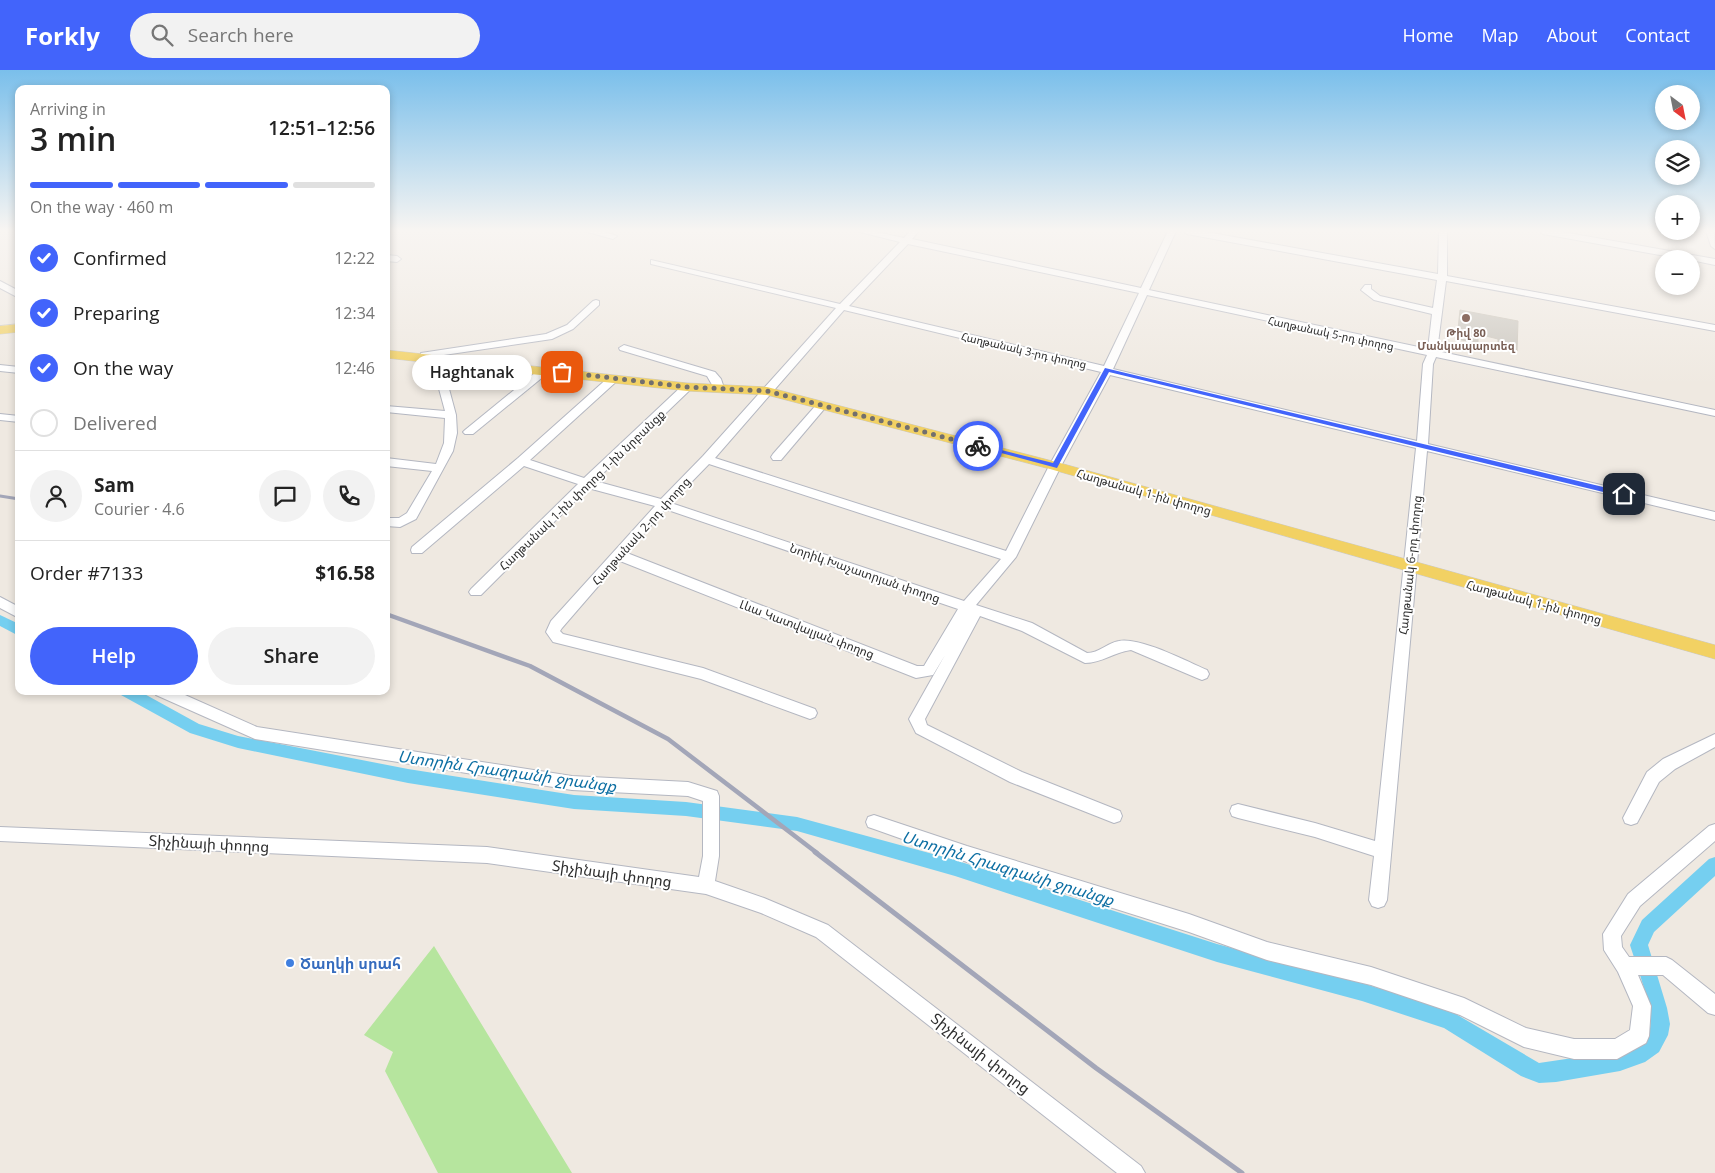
<!DOCTYPE html>
<html lang="en">
<head>
<meta charset="utf-8">
<style>
  :root { --surface:#fff; --page:#f2f2f2; --text:#222; --muted:#767676; --line:#e0e0e0; --accent:#4264fb }
  body { margin:0; font-family:"Open Sans","Noto Sans Armenian",sans-serif; background:var(--page); color:var(--text); height:100vh; display:flex; flex-direction:column; font-size:19px; white-space:nowrap }
  * { box-sizing:border-box; margin:0 }
  p { font-size:16px; color:var(--muted) }
  .icon { flex:none; width:28px; height:28px; fill:none; stroke:currentColor; stroke-width:2; stroke-linecap:round; stroke-linejoin:round }
  .map { position:relative; flex:1; overflow:hidden }
  .side { position:absolute; left:15px; top:15px; width:375px; height:610px; display:flex; flex-direction:column; background:var(--surface); border-radius:10px; box-shadow:0 2px 8px #0003 }
  .side>* { flex:none }
  .needle { width:32px; rotate:148deg }
  .fabs { position:absolute; left:1655px; top:15px; display:grid; gap:10px }
  .fabs a { display:grid; place-items:center; width:45px; height:45px; border-radius:50%; background:var(--surface); box-shadow:0 2px 8px #0003; font-size:25px }
  .pin { position:absolute; display:grid; place-items:center; width:42px; height:42px; color:#fff; margin:-21px; border-radius:10px; box-shadow:0 2px 8px #0006 }
  .courier { position:absolute; display:grid; place-items:center; width:50px; height:50px; margin:-25px; border:4px solid #4264fb; border-radius:50%; background:#fff; color:#222; box-shadow:0 1px 6px #0007 }
  .bubble { position:absolute; height:35px; border-radius:18px; background:var(--surface); box-shadow:0 2px 8px #0003; font-size:16px; font-weight:600; line-height:35px; text-align:center }
  .overview em { font-style:normal; font-weight:600 }
  .overview div { display:flex; flex-direction:column-reverse }
  .overview { display:flex; align-items:center; justify-content:space-between; height:85px; padding:0 15px }
  h1 { font-size:32px; font-weight:600; line-height:38px }
  .bar { display:grid; grid-template-columns:repeat(4,1fr); gap:8px 5px; align-content:center; height:60px; padding:0 15px }
  .bar i { height:6px; border-radius:4px; background:var(--line) }
  .bar .on { background:var(--accent) }
  .bar p { grid-column:span 4 }
  .line { display:flex; align-items:center; gap:12px; padding:0 15px; border-top:1px solid var(--line) }
  .line div { flex:1 }
  .round { display:grid; place-items:center; flex:none; width:52px; height:52px; border-radius:26px; background:var(--page) }
  ol { padding:0 15px; list-style:none }
  li { display:flex; align-items:center; gap:15px; height:55px }
  li p { margin-inline-start:auto }
  li .icon { padding:5px; border-radius:50%; background:var(--accent); color:#fff; stroke-width:4 }
  li:last-child { color:var(--muted) }
  li i { width:28px; height:28px; border:2px solid var(--line); border-radius:50% }
  .button { display:flex; gap:10px; margin-top:auto; padding:10px 15px }
  .button a { flex:1; height:58px; border-radius:30px; background:var(--accent); color:#fff; font-size:20px; font-weight:600; line-height:58px; text-align:center }
  .button a+a { background:var(--page); color:var(--text) }
  header { display:flex; align-items:center; gap:30px; box-sizing:border-box; height:70px; padding:0 25px; background:var(--accent); color:#fff }
  header strong { font-size:24px }
  nav { display:flex; gap:28px; margin-inline-start:auto; font-size:18px }
  .search { width:350px; height:45px; background:var(--page); display:flex; align-items:center; gap:12px; box-sizing:border-box; padding:0 18px; border-radius:28px; color:var(--muted); font-size:19px }
  .map>svg:first-child { display:block }
</style>
</head>
<body>
<header>
<strong>Forkly</strong>
<div class="search"><svg class="icon" aria-label="search" viewBox="0 0 24 24"><circle cx="10" cy="10" r="6"/><path d="M15 15l6 6"/></svg>Search here</div>
<nav><a>Home</a><a>Map</a><a>About</a><a>Contact</a></nav>
</header>
<div class="map">
<svg width="1715" height="1103" viewBox="0 0 1715 1103">
  <rect width="100%" height="100%" fill="#efe9e1"/>
  <!-- green -->
  <path fill="#b6e59e" d="M434,876L572,1103H438L385,1001L393,982L364,965Z"/>
  <g fill="none" stroke-linecap="round" stroke-linejoin="round">
    <!-- canal -->
    <g fill="#75cff0" fill-rule="evenodd">
      <path d="M0,545L19,554V566L0,556Z"/>
      <path d="M119,621H139L199,654L238,666L408,699L574,725L686,732L797,747L955,790L1217,874L1362,913L1449,940L1539,993L1620,981C1630,978 1644,973 1649,962C1656,944 1636,895 1630,875L1642,850L1709,789L1715,787V806L1654,862L1648,875L1667,938L1670,954L1668,965L1659,982L1645,992L1620,1001L1556,1012L1539,1013L1521,1006L1444,958L1362,931L1217,892L955,806L797,761L686,746L574,739L408,713L238,678L190,663L121,625Z"/>
    </g>
  </g>
  <!-- building -->
  <path fill="#cbc7bf" stroke="#cbc5ba" d="M1460,240L1518,251L1517,281L1498,277V269L1478,264V273L1457,269Z"/>
  <g fill="none" stroke-linecap="round" stroke-linejoin="round">
    <!-- minor casing -->
    <g stroke="#b4b7c1" stroke-width="2">
      <g id="minor">
        <path d="M584,161H601L617,166L613,169Z"/>
        <path d="M856,161H872L904,168L910,161H919L912,169L1141,218L1168,161H1176L1149,220L1428,279L1432,244L1374,230L1361,220L1365,215H1371V219L1380,226L1433,238L1437,210L1187,164L1183,161H1201L1438,204L1439,161H1447V206L1715,255V261L1446,211L1437,281L1715,340V346L1436,287L1433,294L1428,374L1715,442V450L1427,381L1387,830L1384,836L1378,838L1372,836L1369,830L1374,786L1315,767L1238,748L1232,746L1230,741L1232,736L1238,734L1315,753L1375,771L1416,378L1110,305L1061,396L1016,487L976,535L1032,553L1087,583C1099,583 1107,573 1119,571C1140,567 1186,591 1207,600L1209,604L1207,608L1202,610L1197,608L1131,580C1114,582 1102,593 1085,593L1022,561L980,546L925,649L927,655L1022,702L1120,741L1122,746L1120,751L1114,753L1010,712L916,663L909,649L945,585L933,605L916,608L620,491L562,558L560,561L563,564L703,598L815,639L817,643L815,647L810,649L701,609L553,572L546,562L551,551L655,436L588,418L481,525H471L469,522L471,519L578,414L524,396L422,483H412L411,480L412,477L518,388L610,306H618L619,308L618,310L530,390L584,408L683,315H691L692,317L691,319L595,411L661,429L703,386L836,238L651,194V190L840,234L900,172ZM908,174L1139,223L1104,296L849,236ZM1147,225L1427,285L1423,294L1417,371L1113,299ZM844,240L1101,302L1049,396L1006,481L715,388ZM709,394L1001,489L964,531L671,433ZM665,439L958,539L924,596H917L627,483Z"/>
        <path d="M1539,161H1557L1715,189V195L1691,190V189H1682L1543,164Z"/>
        <path d="M1706,161H1714L1715,179L1711,176Z"/>
        <path d="M386,185L397,186L401,189L397,192L386,191Z"/>
        <path d="M0,211L19,221V228L0,218Z"/>
        <path d="M596,230L599,231V235L573,259L552,269L437,286L441,289L456,345L457,363L453,381L416,449L400,457L386,456V448H399L407,443L432,401L386,396V388L436,394L444,373L445,348L386,342V336L445,341L431,289L432,287H421V283L546,264L567,255L593,231Z"/>
        <path d="M624,275L715,302L721,309L724,318L719,321L715,320L707,306L620,280L619,278Z"/>
        <path d="M0,295L19,297V303L0,301Z"/>
        <path d="M545,297L550,300L549,302L473,364H465L463,362L465,360L541,298Z"/>
        <path d="M821,333L825,334L826,336L825,338L781,390H773L771,387L773,384L817,334Z"/>
        <path d="M0,344L19,346V352L0,350Z"/>
        <path d="M0,527L19,537V548L0,538Z"/>
        <path d="M154,621H176L257,657L572,706L688,712L717,721L719,726V786L715,811L764,828L828,855L1141,1096L1145,1103H1117L816,867L761,843L706,824L487,793L0,771V757L487,777L699,807L703,786V731L688,726L572,720L255,669L156,625Z"/>
        <path d="M1715,664V677L1675,699L1659,712L1637,753L1631,755L1625,753L1623,748L1647,702L1663,689Z"/>
        <path d="M874,745L967,776L1189,844L1267,872L1371,897L1464,928L1526,958L1574,969H1615L1630,960L1633,936L1618,902L1604,880L1603,864L1628,824L1709,756L1715,754V771L1640,836L1621,866L1622,877L1629,887H1666L1672,890L1715,924V945L1708,943L1663,905H1638L1651,936L1649,966L1646,973L1617,989H1574L1524,977L1460,945L1371,915L1267,890L1189,862L967,792L874,759L868,757L866,752L868,747Z"/>
      </g>
    </g>
    <!-- major casing -->
    <g stroke="#c9c9c9" stroke-width="1">
      <g id="major">
        <path d="M19,254V262L0,264V256Z"/>
        <path d="M386,280L687,313L767,317L1060,393L1715,575V589L1050,399L767,325L687,321L386,288Z"/>
      </g>
    </g>
    <!-- minor -->
    <use href="#minor" fill="#fff" fill-rule="evenodd"/>
    <!-- major -->
    <use href="#major" fill="#f2d163" fill-rule="evenodd"/>
    <!-- rail-far2 -->
    <path stroke="#a3a6b8" stroke-width="3" d="M0,426L19,429"/>
    <!-- rail-far1 -->
    <path stroke="#a3a6b8" stroke-width="4.5" d="M386,544L530,596L668,669L817,783"/>
    <!-- rail -->
    <path stroke="#a3a6b8" stroke-width="5" d="M815,782L1096,998L1242,1103"/>
  </g>
  <!-- sky -->
  <linearGradient id="sky" x2="0" y2="1"><stop stop-color="#7abfeb"/><stop offset="0.51" stop-color="#f8f5f2"/><stop offset="1" stop-color="#f8f5f2" stop-opacity="0"/></linearGradient>
  <rect width="1715" height="315" fill="url(#sky)"/>
  <!-- route -->
  <path fill="#4264fb" d="M1105,298L1624,422L1627,424L1624,427L1109,302L1057,398L975,376L978,374L1053,393Z"/>
  <g fill="none" stroke-linecap="round" stroke-linejoin="round">
    <!-- done -->
    <path stroke="#726f6d" stroke-width="5" stroke-dasharray="0 9" d="M562,302L687,317L767,321L978,376"/>
  </g>
  <!-- markers -->
  <circle fill="#8d6e63" stroke="#fff" stroke-width="2" cx="1466" cy="248" r="5"/>
  <circle fill="#3f7fe0" stroke="#fff" stroke-width="2" cx="290" cy="893" r="5"/>
  <g text-anchor="middle" dominant-baseline="central" stroke-width="4" stroke-linejoin="round" paint-order="stroke">
    <!-- far-education labels -->
    <g font-size="11" font-weight="bold" fill="#785e54" stroke="#fff">
      <text x="1466" y="262">Թիվ 80<tspan x="1466" dy="13">Մանկապարտեզ</tspan></text>
    </g>
    <!-- far-street labels -->
    <g font-size="11" fill="#2e2e2e" stroke="#fff">
      <text transform="translate(1331 263) rotate(12)">Հաղթանակ 5-րդ փողոց</text>
      <text transform="translate(1024 280) rotate(13)">Հաղթանակ 3-րդ փողոց</text>
    </g>
    <!-- street labels -->
    <g font-size="12" fill="#2e2e2e" stroke="#fff">
      <text transform="translate(582 420) rotate(-44)">Հաղթանակ 1-ին փողոց 1-ին նրբանցք</text>
      <text transform="translate(1144 422) rotate(16)">Հաղթանակ 1-ին փողոց</text>
      <text transform="translate(641 461) rotate(-48)">Հաղթանակ 2-րդ փողոց</text>
      <text transform="translate(1410 495) rotate(-84)">Հաղթանակ 6-րդ փողոց</text>
      <text transform="translate(865 503) rotate(19)">Նորիկ Խաչատրյան փողոց</text>
      <text transform="translate(1534 532) rotate(15)">Հաղթանակ 1-ին փողոց</text>
      <text transform="translate(807 559) rotate(21)">Լևա Կատվալյան փողոց</text>
    </g>
    <!-- near-street labels -->
    <g font-size="15" fill="#2e2e2e" stroke="#fff">
      <text transform="translate(209 773) rotate(3)">Տիչինայի փողոց</text>
      <text transform="translate(612 803) rotate(8)">Տիչինայի փողոց</text>
      <text transform="translate(981 983) rotate(38)">Տիչինայի փողոց</text>
    </g>
    <!-- near-shop labels -->
    <g font-size="15" font-weight="bold" fill="#366cbe" stroke="#fff" text-anchor="start">
      <text x="300" y="893">Ծաղկի սրահ</text>
    </g>
    <!-- near-water labels -->
    <g font-size="16" font-style="italic" fill="#0d6fa3" stroke="#fff">
      <text transform="translate(507 701) rotate(8)">Ստորին Հրազդանի ջրանցք</text>
      <text transform="translate(1008 798) rotate(17)">Ստորին Հրազդանի ջրանցք</text>
    </g>
  </g>
</svg>
<div class="fabs">
<a><svg class="needle" viewBox="-14 -14 28 28"><path d="M0-13l5 13h-10z" fill="#e53935"/><path d="M0 13l5-13h-10z" fill="#767676"/></svg></a>
<a><svg class="icon" aria-label="layers" viewBox="0 0 24 24"><path d="M12 4l9 5-9 5-9-5zM3 14l9 5 9-5"/></svg></a>
<a>+</a>
<a>−</a>
</div>
<div class="pin" style="left:562px;top:302px;background:#ea580c"><svg class="icon" aria-label="bag" viewBox="0 0 24 24"><path d="M5 8h14l-1 12H6zM9 8a3 3 0 0 1 6 0"/></svg></div>
<div class="pin" style="left:1624px;top:424px;background:#1f2937"><svg class="icon" aria-label="home" viewBox="0 0 24 24"><path d="M3 11l9-7 9 7M6 9v11h12V9"/></svg></div>
<div class="courier" style="left:978px;top:376px"><svg class="icon" aria-label="bike" viewBox="0 0 24 24"><circle cx="6" cy="16" r="4"/><circle cx="18" cy="16" r="4"/><path d="M6 16l4-8h5l3 8M10 8l3 8H6M13 5h3"/></svg></div>
<div class="bubble" style="left:412px;top:285px;width:120px">Haghtanak</div>
<section class="side">
<div class="overview"><div><h1>3 min</h1><p>Arriving in</p></div><em>12:51–12:56</em></div>
<div class="bar"><i class="on"></i><i class="on"></i><i class="on"></i><i></i><p>On the way · 460 m</p></div>
<ol>
<li><svg class="icon" aria-label="check" viewBox="0 0 24 24"><path d="M5 12l5 5 9-10"/></svg>Confirmed<p>12:22</p></li>
<li><svg class="icon" aria-label="check" viewBox="0 0 24 24"><path d="M5 12l5 5 9-10"/></svg>Preparing<p>12:34</p></li>
<li><svg class="icon" aria-label="check" viewBox="0 0 24 24"><path d="M5 12l5 5 9-10"/></svg>On the way<p>12:46</p></li>
<li><i></i>Delivered</li>
</ol>
<div class="line" style="height:90px"><a class="round"><svg class="icon" aria-label="person" viewBox="0 0 24 24"><circle cx="12" cy="8" r="4"/><path d="M4 21q1-7 8-7t8 7"/></svg></a><div><b>Sam</b><p>Courier · 4.6</p></div><a class="round"><svg class="icon" aria-label="chat" viewBox="0 0 24 24"><path d="M4 5h16v11H9l-5 4z"/></svg></a><a class="round"><svg class="icon" aria-label="phone" viewBox="0 0 24 24"><path d="M5 4h4l2 5-3 2q2 4 5 5l2-3 5 2v4C11 20 4 13 5 4z"/></svg></a></div>
<div class="line" style="height:65px"><div>Order #7133</div><b>$16.58</b></div>
<div class="button"><a>Help</a><a>Share</a></div>
</section>
</div>
</body>
</html>
